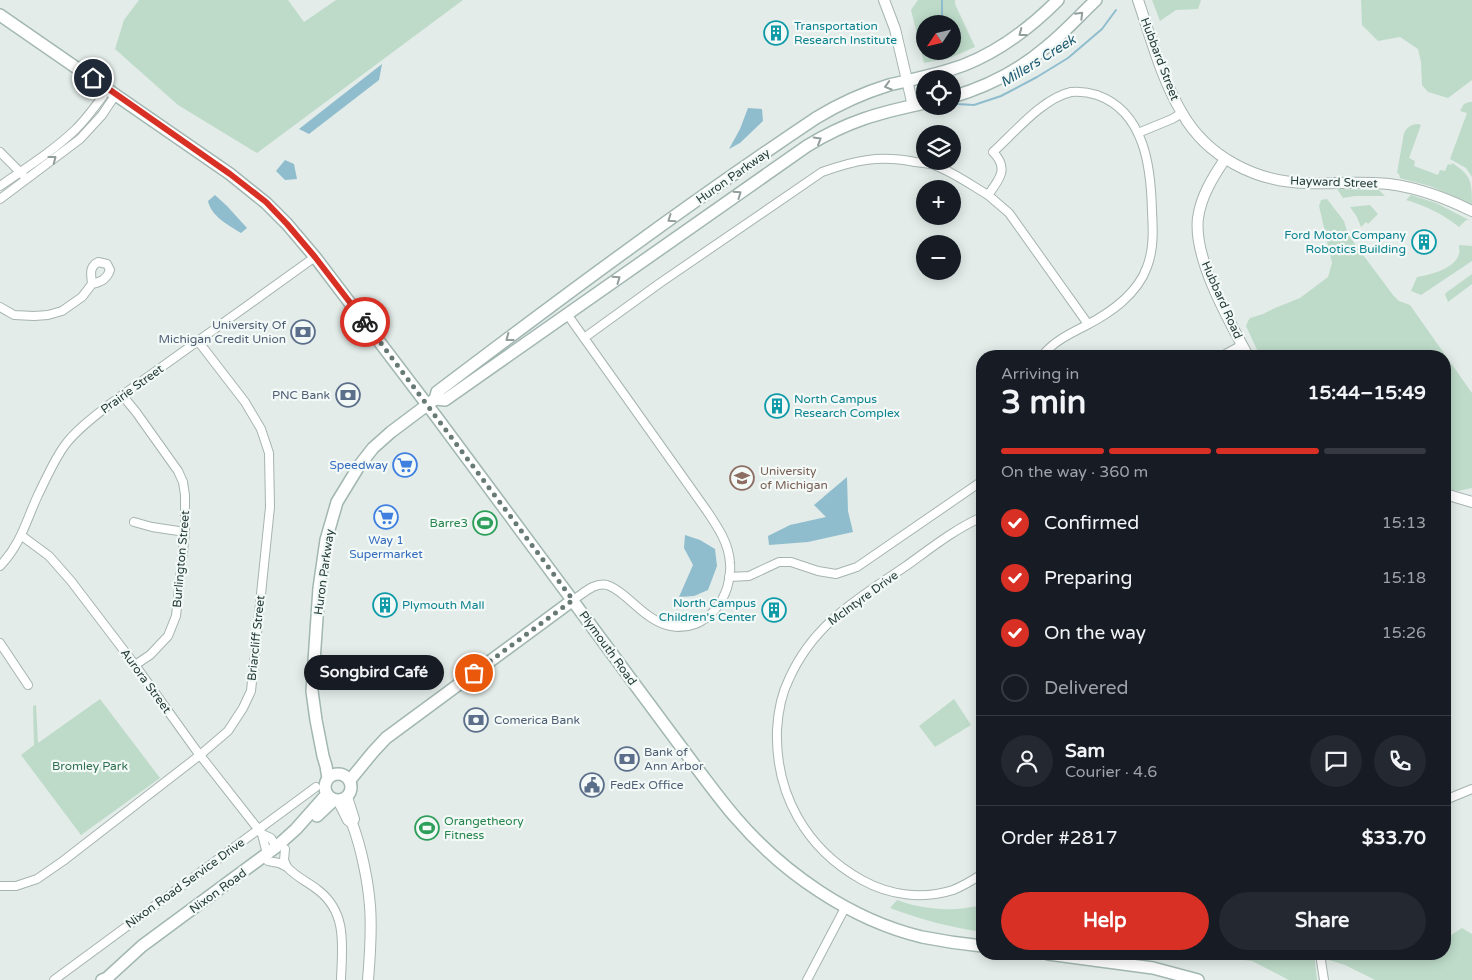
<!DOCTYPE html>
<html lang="en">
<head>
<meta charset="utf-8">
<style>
  :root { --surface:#171b24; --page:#242831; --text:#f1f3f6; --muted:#9ea1a6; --line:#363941; --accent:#d93025 }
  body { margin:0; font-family:"Varela Round",sans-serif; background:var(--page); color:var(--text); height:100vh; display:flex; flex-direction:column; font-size:19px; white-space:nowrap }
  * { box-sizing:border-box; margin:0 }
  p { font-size:16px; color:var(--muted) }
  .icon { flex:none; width:28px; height:28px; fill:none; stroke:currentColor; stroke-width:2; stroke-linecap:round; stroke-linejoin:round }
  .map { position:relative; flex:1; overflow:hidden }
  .drawer { position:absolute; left:976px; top:350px; width:475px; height:610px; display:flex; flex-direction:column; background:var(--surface); border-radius:20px; box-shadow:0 2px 12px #0003 }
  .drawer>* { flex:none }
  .needle { width:32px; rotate:235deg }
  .tools { position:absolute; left:916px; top:15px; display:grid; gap:10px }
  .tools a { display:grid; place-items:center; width:45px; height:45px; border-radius:50%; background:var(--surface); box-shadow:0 2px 12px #0003; font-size:25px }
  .pin { position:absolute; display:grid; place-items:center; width:42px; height:42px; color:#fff; margin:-21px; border:2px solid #fff; border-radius:50%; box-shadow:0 1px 5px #0007 }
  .courier { position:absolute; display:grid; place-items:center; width:50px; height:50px; margin:-25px; border:4px solid #d93025; border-radius:50%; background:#fff; color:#222; box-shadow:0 1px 6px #0007 }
  .bubble { position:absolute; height:35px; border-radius:18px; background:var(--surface); box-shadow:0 2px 12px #0003; font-size:16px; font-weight:700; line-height:35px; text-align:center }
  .overview em { font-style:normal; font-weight:700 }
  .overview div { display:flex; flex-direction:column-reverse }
  .overview { display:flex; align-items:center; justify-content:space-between; height:85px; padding:0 25px }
  h1 { font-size:32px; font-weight:700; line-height:38px }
  .bar { display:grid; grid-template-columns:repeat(4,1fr); gap:8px 5px; align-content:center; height:60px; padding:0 25px }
  .bar i { height:6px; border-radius:4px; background:var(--line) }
  .bar .current { background:var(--accent) }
  .bar p { grid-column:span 4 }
  .line { display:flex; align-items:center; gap:12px; padding:0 25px; border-top:1px solid var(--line) }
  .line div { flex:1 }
  .round { display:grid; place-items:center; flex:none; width:52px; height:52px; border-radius:26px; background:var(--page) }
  ol { padding:0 25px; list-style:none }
  li { display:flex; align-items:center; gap:15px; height:55px }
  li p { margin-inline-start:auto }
  li .icon { padding:5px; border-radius:50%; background:var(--accent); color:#fff; stroke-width:4 }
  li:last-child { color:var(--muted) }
  li i { width:28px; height:28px; border:2px solid var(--line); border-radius:50% }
  .cta { display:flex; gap:10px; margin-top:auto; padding:10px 25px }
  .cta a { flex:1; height:58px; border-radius:30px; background:var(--accent); color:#fff; font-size:20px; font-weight:700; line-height:58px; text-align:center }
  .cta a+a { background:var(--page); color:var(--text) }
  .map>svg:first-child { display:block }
</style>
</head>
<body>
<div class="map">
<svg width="1472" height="980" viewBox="0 0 1472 980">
  <rect width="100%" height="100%" fill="#e3ece9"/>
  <!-- green -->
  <g fill="#bedbc9" fill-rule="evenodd">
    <path d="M139,0H288L304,22L336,0H463L257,153L178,105L115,49L124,20Z"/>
    <path d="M918,0H955V4L975,47L950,58L924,63L911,10ZM925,24H952V51H925Z"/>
    <path d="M1152,0H1201L1198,9L1176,10L1160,21Z"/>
    <path d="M1361,0H1472V80L1448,98L1428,92L1422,85L1421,62L1418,49L1400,37L1378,41L1362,25Z"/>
    <path d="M1469,102H1472V177L1466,168L1450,159L1467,113L1460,111L1464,104Z"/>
    <path d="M1418,124L1421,125L1409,158L1415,161L1414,166L1438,175L1440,170L1445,171L1448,164L1451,165L1452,163C1471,175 1472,181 1472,204L1430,186L1403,179L1400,178L1399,174L1397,173L1404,133C1407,127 1412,124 1418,124Z"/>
    <path d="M1337,189L1379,190L1385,196H1355L1343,198Z"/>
    <path d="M1411,195L1436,203L1469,220H1466L1459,227C1443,214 1426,206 1406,200Z"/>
    <path d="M1327,199L1344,221L1348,234L1355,244L1393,295L1399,301L1410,305L1472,393V488L1458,491L1445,489V356H1260L1246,326L1248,321L1250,318L1263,314L1275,308L1300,298L1328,277L1332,263L1319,206L1321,200Z"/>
    <path d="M1370,205L1378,214L1368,224L1366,222L1361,227L1357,217L1350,207Z"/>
    <path d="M1459,245L1472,246V261L1421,295L1411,291L1417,277C1429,275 1455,269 1459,254C1460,251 1459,248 1459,245Z"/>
    <path d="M1472,274V284L1448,302L1445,294L1447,292Z"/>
    <path d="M100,699L160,778L81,835L21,755L34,745L33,706L36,705L38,743Z"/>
    <path d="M954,699L971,725L935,747L919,726Z"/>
    <path d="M897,900C923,910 955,912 982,905V932C949,927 922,920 890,908Z"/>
    <path d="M1462,928L1472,934V980H1375L1345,965L1329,960L1328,954H1445V939Z"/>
    <path d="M1199,954H1314L1317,980H1289L1252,961Z"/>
  </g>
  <!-- water -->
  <g fill="#8fbdcd">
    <path d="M382,64L379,80L309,134L299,129Z"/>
    <path d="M748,108L762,109L763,121L740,143L729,149L740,129Z"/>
    <path d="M285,160L294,164L297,179L285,180L276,171Z"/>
    <path d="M215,195L227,206L247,228L241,233C228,225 211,216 208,201Z"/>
    <path d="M847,477L848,511L853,532L808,542L769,545L768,536L790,525L826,517L814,505Z"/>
    <path d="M685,535L700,540L715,549L717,566L708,590L694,596L679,597L693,565L684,548Z"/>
  </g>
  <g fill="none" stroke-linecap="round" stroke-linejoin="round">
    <!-- stream -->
    <g stroke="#8fbdcd" stroke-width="2">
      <path d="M942,0V24"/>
      <path d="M942,54L943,51"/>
      <path d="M957,104L974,105L1001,96L1037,77L1068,58L1102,29L1116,10"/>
    </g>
    <!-- minor casing -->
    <g stroke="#a6b4b0" stroke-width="10">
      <g id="minor">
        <path d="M1138,133L1172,119L1182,113"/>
        <path d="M0,152L23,175"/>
        <path d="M0,186C26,168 53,151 76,129C88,117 98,103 108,89"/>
        <path d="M988,195L1009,213L1088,324"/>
        <path d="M0,199L80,139L102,115L116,94"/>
        <path d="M0,307L14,315L34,316L48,315L62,311L82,297L92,284C101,282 107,279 110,270L107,264L98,262C89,267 91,274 92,284"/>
        <path d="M567,314L707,511C717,526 729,543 730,563C733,596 707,633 671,626C653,623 639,608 626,597C621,593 614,587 607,585C594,582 583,594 573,600"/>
        <path d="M584,338L660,283L822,172C856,160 879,155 915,162C922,163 928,163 934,165C953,172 971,185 988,195C1000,179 1009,168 993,152C1014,133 1043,98 1071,92C1080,91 1088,92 1097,95C1145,112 1151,168 1152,211C1153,230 1154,249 1147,267C1137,295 1110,313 1085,326C1069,334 1053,342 1042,356"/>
        <path d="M1222,356L1242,345"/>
        <path d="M122,395L136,412L178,471L183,482L185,495V532L176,616L168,636L150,655L135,665"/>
        <path d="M982,517C955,529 931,548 906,566C858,599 814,623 789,679C781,695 778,713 777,730C775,794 806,849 862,880C889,895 922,900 953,890C963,886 973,880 982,874"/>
        <path d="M134,522L152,527L185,532"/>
        <path d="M22,536L49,556L71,581L135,665L196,750L262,834"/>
        <path d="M0,566C21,544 26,521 38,495C46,479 54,460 65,445C77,429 95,416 110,404L315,257"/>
        <path d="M729,577L749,576L779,562H791L818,571L836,574L857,567L982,481"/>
        <path d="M0,643L28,685"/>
        <path d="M1445,800L1472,789"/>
        <path d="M266,856V850L262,834L271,838L276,847"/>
        <path d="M268,861L279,863L287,867L284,860L285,849"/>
        <path d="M287,867C296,877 308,882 318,890C348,913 342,947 341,980"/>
        <path d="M0,886H16L37,879L63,861L200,755L228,731L243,708L251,691L270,507L269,453L261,429L245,402L198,341"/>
        <path d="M1320,954L1324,980"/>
        <path d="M54,980L316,787"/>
        <path d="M807,980L846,906"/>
      </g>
    </g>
    <!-- tertiary casing -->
    <g stroke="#a6b4b0" stroke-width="12">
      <g id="tertiary">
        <path d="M884,0L895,29L913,106"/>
        <path d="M1138,0C1151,38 1161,78 1182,113C1207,157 1256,182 1306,183C1334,184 1361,181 1389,184C1419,188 1446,198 1472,211"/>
        <path d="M1225,159C1213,177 1201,196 1198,218C1193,258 1229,321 1248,356"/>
        <path d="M1445,494L1472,502"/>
        <path d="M347,797L354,819L352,823C361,847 368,880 370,906C372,931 370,956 368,980"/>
        <path d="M338,800L348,820L352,823"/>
      </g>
    </g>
    <!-- secondary casing -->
    <g stroke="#a2b7b2" stroke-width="14">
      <g id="secondary">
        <path d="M0,15L230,174L266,203L287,224L315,257L438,419L696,767C709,784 722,802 736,818C783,873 851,920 922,937C942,941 962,944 982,946"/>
        <path d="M952,97C986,87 1018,71 1045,48C1063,34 1079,16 1096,0"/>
        <path d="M435,399L445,400L807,146C848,121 878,113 925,103"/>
        <circle cx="338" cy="787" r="13"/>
        <path d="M328,778L326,766L323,756L316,720L312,691L319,588L326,540L337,502L359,466L373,448L391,432L435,399L437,392C561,298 686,205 816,118C839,104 863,93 889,85C914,79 940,74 964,65C1000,51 1030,28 1058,0"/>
        <path d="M350,780L373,752L386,738L573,600"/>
        <path d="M317,816L334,800"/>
        <path d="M1048,954L1153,968L1198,980"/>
        <path d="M102,980L107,978L142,946L276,847L296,829L327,794"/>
      </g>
    </g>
    <!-- minor -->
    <use href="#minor" stroke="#fff" stroke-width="8"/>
    <!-- tertiary -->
    <use href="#tertiary" stroke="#fff" stroke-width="10"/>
    <!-- secondary -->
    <use href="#secondary" stroke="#fff" stroke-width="11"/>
  </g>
  <!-- one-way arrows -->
  <defs><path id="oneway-chevron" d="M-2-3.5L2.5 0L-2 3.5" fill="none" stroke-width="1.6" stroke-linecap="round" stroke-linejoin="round" transform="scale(1.25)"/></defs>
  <g stroke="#929e9c">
    <use href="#oneway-chevron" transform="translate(1080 15) rotate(-45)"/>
    <use href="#oneway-chevron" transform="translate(1022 33) rotate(143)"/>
    <use href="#oneway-chevron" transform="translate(888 86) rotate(164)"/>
    <use href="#oneway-chevron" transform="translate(818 140) rotate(-30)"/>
    <use href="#oneway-chevron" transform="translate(53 159) rotate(-37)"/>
    <use href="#oneway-chevron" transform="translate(738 194) rotate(-35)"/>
    <use href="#oneway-chevron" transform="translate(671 219) rotate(145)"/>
    <use href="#oneway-chevron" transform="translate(617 279) rotate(-35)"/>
    <use href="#oneway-chevron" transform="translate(509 338) rotate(143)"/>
  </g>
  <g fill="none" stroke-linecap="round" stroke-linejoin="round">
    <!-- done -->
    <path stroke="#677a76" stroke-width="5" stroke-dasharray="0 9" d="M365,322L573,600L474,673"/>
    <!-- route -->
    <path stroke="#d93025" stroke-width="6" d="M93,78L230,174L266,202L287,224L315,257L365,322"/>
  </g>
  <!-- icons -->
  <defs>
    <g id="building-ring" transform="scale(1.25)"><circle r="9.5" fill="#f3f9f7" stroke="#0f9aa8" stroke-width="1.5"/><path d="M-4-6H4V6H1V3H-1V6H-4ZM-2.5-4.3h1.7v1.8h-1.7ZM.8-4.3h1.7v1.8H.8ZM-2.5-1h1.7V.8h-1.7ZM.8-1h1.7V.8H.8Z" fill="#0f9aa8"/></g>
    <g id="bank-ring" transform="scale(1.25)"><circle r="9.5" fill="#f3f9f7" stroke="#5c6f8a" stroke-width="1.5"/><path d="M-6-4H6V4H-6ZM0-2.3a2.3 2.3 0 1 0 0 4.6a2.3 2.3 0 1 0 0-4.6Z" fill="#5c6f8a"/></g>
    <g id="supermarket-ring" transform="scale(1.25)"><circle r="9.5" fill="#f3f9f7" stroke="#3f7fe0" stroke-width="1.5"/><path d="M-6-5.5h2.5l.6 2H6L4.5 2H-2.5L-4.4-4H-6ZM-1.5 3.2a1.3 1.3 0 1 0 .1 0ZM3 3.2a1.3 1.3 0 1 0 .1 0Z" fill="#3f7fe0"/></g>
    <g id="university-ring" transform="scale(1.25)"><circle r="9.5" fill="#f3f9f7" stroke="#8d6e63" stroke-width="1.5"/><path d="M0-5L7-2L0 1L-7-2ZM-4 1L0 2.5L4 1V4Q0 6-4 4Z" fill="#8d6e63"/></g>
    <g id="stadium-ring" transform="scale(1.25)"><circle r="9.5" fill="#f3f9f7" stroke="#2e9e5b" stroke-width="1.5"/><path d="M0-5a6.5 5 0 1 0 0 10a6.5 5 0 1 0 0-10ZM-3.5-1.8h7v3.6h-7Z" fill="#2e9e5b"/></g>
    <g id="civic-ring" transform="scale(1.25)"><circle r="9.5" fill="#f3f9f7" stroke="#5c6f8a" stroke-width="1.5"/><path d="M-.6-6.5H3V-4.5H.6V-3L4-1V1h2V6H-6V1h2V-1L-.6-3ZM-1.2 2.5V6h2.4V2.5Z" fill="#5c6f8a"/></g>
  </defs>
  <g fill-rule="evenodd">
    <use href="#building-ring" x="776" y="33"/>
    <use href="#building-ring" x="1424" y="242"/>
    <use href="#bank-ring" x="303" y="332"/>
    <use href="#bank-ring" x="348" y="395"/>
    <use href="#building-ring" x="777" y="406"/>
    <use href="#supermarket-ring" x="405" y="465"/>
    <use href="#university-ring" x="742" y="478"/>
    <use href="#supermarket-ring" x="386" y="517"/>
    <use href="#stadium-ring" x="485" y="523"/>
    <use href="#building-ring" x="385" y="605"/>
    <use href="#building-ring" x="774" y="610"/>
    <use href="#bank-ring" x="476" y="720"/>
    <use href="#bank-ring" x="627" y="759"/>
    <use href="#civic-ring" x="592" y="785"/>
    <use href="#stadium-ring" x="427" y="828"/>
  </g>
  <g text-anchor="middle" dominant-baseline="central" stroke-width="4.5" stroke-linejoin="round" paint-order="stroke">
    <!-- culture labels -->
    <g font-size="12" fill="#0d838f" stroke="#f3f9f7" text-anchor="start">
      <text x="794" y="26">Transportation<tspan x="794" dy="14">Research Institute</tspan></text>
      <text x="1406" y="235" text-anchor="end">Ford Motor Company<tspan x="1406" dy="14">Robotics Building</tspan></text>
      <text x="794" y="399">North Campus<tspan x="794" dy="14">Research Complex</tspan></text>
      <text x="756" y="603" text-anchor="end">North Campus<tspan x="756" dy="14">Children's Center</tspan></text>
      <text x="402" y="605">Plymouth Mall</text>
    </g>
    <!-- street labels -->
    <g font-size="12" fill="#243c38" stroke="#f3f9f7">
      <text transform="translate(1160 59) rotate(69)">Hubbard Street</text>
      <text transform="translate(733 176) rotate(-35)">Huron Parkway</text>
      <text transform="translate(1334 182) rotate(2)">Hayward Street</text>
      <text transform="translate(1222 300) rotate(66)">Hubbard Road</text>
      <text transform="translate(132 389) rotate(-36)">Prairie Street</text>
      <text transform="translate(181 559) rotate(-85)">Burlington Street</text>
      <text transform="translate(324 572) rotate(-82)">Huron Parkway</text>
      <text transform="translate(863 598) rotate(-36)">McIntyre Drive</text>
      <text transform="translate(256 638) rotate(-84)">Briarcliff Street</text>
      <text transform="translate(608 648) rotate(54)">Plymouth Road</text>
      <text transform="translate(146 681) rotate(54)">Aurora Street</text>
      <text transform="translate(185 883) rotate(-36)">Nixon Road Service Drive</text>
      <text transform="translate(218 891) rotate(-36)">Nixon Road</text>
    </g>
    <!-- service labels -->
    <g font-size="12" fill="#4e5e75" stroke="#f3f9f7" text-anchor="start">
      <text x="286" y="325" text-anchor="end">University Of<tspan x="286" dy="14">Michigan Credit Union</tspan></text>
      <text x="330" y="395" text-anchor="end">PNC Bank</text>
      <text x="494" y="720">Comerica Bank</text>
      <text x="644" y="752">Bank of<tspan x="644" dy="14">Ann Arbor</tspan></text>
      <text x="610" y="785">FedEx Office</text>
    </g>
    <!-- shop labels -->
    <g font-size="12" fill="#366cbe" stroke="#f3f9f7" text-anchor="end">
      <text x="388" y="465">Speedway</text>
      <text x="386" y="540" text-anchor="middle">Way 1<tspan x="386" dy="14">Supermarket</tspan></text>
    </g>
    <!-- education labels -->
    <g font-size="12" fill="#785e54" stroke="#f3f9f7" text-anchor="start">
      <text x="760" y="471">University<tspan x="760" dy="14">of Michigan</tspan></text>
    </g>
    <!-- leisure labels -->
    <g font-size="12" fill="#27864d" stroke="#f3f9f7" text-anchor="end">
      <text x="468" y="523">Barre3</text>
      <text x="444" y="821" text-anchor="start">Orangetheory<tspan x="444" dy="14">Fitness</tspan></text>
    </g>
    <!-- park labels -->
    <g font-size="12" fill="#317050" stroke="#f3f9f7">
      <text x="90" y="766">Bromley Park</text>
    </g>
    <!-- water labels -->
    <g font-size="14" font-style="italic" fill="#225d74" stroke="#f3f9f7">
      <text transform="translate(1038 61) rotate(-32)">Millers Creek</text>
    </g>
  </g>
</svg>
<div class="tools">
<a><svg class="needle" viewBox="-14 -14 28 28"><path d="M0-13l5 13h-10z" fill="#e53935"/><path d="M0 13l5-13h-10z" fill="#9ea1a6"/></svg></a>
<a><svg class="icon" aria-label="locate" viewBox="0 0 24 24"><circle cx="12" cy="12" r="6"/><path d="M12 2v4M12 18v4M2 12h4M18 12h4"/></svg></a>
<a><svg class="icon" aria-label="layers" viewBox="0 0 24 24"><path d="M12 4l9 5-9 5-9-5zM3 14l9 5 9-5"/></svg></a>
<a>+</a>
<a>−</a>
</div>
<div class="pin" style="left:474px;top:673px;background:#ea580c"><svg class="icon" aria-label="bag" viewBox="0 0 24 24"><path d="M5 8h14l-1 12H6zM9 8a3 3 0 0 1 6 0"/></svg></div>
<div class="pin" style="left:93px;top:78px;background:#1f2937"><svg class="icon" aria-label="home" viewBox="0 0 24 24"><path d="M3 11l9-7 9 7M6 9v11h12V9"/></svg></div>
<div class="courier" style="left:365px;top:322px"><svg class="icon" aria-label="bike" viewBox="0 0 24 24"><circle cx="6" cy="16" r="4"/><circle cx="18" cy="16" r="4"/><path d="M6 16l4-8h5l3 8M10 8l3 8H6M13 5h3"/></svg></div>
<div class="bubble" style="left:304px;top:655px;width:140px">Songbird Café</div>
<section class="drawer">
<div class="overview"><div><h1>3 min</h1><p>Arriving in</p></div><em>15:44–15:49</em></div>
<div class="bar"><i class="current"></i><i class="current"></i><i class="current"></i><i></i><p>On the way · 360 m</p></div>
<ol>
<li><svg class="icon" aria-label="check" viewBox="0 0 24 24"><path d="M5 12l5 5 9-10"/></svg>Confirmed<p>15:13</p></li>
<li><svg class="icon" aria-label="check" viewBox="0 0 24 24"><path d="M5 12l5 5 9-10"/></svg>Preparing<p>15:18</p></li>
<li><svg class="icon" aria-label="check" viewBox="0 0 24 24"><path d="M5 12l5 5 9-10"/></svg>On the way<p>15:26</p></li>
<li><i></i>Delivered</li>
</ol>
<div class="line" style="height:90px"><a class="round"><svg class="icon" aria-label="person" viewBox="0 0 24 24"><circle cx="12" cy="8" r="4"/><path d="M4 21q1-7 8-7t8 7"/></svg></a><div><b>Sam</b><p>Courier · 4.6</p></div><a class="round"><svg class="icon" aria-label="chat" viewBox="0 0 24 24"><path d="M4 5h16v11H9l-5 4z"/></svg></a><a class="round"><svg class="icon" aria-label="phone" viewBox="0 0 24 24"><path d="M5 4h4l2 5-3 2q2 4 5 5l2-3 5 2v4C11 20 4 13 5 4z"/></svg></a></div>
<div class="line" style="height:65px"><div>Order #2817</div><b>$33.70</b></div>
<div class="cta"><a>Help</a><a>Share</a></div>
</section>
</div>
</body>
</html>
